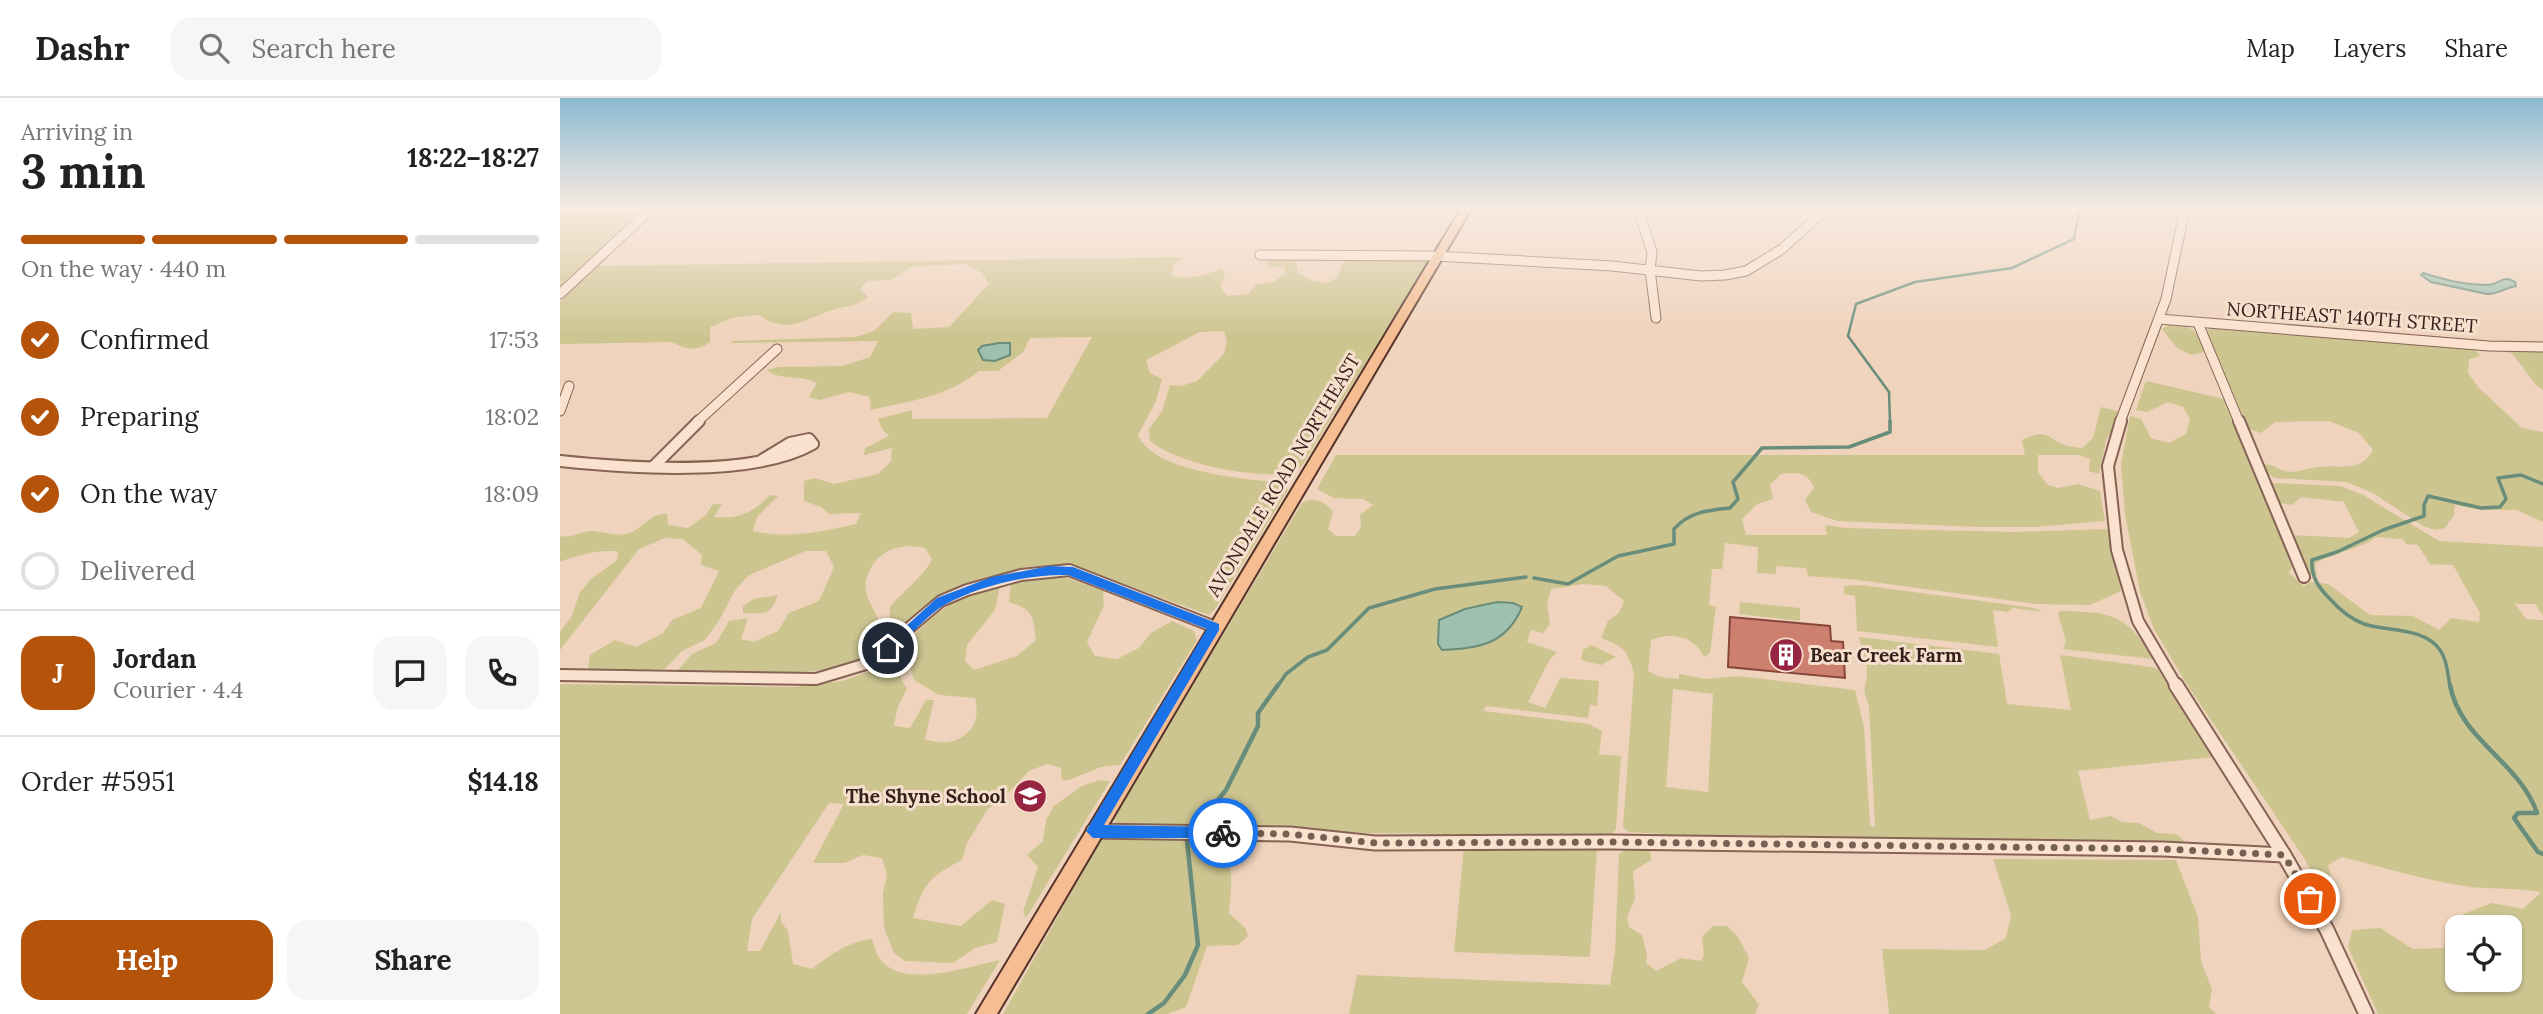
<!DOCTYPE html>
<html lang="en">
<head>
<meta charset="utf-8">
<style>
  :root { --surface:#fff; --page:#f6f6f6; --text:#222; --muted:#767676; --line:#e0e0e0; --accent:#b45309 }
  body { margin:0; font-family:Lora,serif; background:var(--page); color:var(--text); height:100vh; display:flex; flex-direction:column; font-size:26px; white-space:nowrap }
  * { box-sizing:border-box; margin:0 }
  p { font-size:23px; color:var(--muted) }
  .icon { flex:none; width:38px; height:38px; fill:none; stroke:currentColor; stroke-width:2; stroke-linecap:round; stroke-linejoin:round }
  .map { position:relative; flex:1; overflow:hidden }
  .side { display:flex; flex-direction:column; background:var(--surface); width:560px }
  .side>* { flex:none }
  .tools { position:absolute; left:1885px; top:817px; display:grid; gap:14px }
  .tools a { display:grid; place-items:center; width:77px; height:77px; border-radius:14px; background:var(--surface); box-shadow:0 2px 5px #0004; font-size:35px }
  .pin { position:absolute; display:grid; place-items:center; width:60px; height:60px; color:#fff; margin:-30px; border:4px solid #fff; border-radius:50%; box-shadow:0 2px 7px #0007 }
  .courier { position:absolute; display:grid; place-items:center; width:70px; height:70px; margin:-35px; border:5px solid #1a73e8; border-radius:50%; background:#fff; color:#222; box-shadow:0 2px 9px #0007 }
  .summary em { font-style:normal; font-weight:700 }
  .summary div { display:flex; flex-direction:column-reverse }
  .summary { display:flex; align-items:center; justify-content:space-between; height:119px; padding:0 21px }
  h1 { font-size:46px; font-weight:700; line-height:52px }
  .bar { display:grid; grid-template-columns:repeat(4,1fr); gap:10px 7px; align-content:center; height:84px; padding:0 21px }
  .bar i { height:9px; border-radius:5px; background:var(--line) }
  .bar .selected { background:var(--accent) }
  .bar p { grid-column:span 4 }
  .line { display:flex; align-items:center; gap:18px; padding:0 21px; border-top:2px solid var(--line) }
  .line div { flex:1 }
  .round { display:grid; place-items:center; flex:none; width:74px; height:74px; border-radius:21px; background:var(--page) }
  ol { padding:0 21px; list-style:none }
  li { display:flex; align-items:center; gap:21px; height:77px }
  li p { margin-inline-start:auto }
  li .icon { padding:7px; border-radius:50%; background:var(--accent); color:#fff; stroke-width:4 }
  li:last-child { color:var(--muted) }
  li i { width:38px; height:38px; border:4px solid var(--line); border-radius:50% }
  .action { display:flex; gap:14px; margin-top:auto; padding:14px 21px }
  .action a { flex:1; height:80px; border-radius:21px; background:var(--accent); color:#fff; font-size:28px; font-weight:700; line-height:80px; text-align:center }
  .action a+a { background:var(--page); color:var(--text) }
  header { display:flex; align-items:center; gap:42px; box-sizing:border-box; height:98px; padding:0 35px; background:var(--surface); border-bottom:2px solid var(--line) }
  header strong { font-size:33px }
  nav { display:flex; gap:38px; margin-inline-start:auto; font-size:24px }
  .search { width:490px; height:63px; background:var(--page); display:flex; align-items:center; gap:18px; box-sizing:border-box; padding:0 24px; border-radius:21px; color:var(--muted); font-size:26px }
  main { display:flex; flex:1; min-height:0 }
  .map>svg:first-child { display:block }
</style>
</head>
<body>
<header>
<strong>Dashr</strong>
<div class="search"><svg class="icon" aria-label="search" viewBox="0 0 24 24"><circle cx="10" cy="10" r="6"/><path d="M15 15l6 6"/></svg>Search here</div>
<nav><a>Map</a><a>Layers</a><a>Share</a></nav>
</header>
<main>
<section class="side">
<div class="summary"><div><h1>3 min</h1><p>Arriving in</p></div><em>18:22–18:27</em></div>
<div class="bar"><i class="selected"></i><i class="selected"></i><i class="selected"></i><i></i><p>On the way · 440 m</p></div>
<ol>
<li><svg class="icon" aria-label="check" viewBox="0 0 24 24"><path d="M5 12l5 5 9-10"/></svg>Confirmed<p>17:53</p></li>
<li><svg class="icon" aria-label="check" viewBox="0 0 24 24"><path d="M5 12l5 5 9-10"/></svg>Preparing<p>18:02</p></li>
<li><svg class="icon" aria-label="check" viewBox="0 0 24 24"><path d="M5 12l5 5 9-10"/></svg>On the way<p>18:09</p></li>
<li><i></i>Delivered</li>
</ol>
<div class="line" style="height:126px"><b class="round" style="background:var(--accent);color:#fff">J</b><div><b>Jordan</b><p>Courier · 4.4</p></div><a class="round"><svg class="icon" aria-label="chat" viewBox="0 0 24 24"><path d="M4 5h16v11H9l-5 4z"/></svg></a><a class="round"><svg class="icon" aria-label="phone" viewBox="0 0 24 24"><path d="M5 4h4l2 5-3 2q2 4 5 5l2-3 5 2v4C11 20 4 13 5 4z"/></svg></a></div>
<div class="line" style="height:91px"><div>Order #5951</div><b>$14.18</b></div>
<div class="action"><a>Help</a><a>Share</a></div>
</section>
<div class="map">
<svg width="1983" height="916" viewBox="0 0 1983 916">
  <rect width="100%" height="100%" fill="#efd3bc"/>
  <!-- green -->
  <g fill="#cdc590" fill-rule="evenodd">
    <path d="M84,111L3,189L0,188V112Z"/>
    <path d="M624,159L613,168L611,177C628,183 645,177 662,171L665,177L660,189L668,198L688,196L697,186L714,184L726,174L724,169H710L706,165C714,159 727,157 736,162L738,175L752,183L767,185L777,180L785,160H865L868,163L743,366L736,374C700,382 619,367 590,343L589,331L602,313L610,287L621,288L637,283L664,256L667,243L664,233L640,234L586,262L590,275L602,281L596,303L578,337C593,374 685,381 722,385L728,392L655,511L649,517L509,466L466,469L396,490L381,496L335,535L330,529V509C344,492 361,481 372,462L365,450C339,444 313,453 306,483C303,499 315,511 319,524C322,531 319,544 319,551C313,555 307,560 301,563C265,581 162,573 118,572L132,556L156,545L169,523L188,520L181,541L194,544L218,533L229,515L259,503L274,469L266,453H246L189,477L175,492L160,521L145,542L122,553L105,571H28L30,557L55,542L76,549L103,535L112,522L141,510L159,473L141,467L142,457L123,441L105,440L79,451L0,552V534L12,518L19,496L31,481L57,462L58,454C45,450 13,458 0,464V438C12,441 22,432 33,433C45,434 55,438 67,436C82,432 91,414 107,416L108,427L128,430L146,417L153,406H162L154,419C178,422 194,414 210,397L218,398L197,419L193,433C228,441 261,434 296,426L301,415L269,416L261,409L244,403V383L255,380L274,386L318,376L331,363L332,350L304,357L305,350L329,338L322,331L318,321L352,312V321L487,320L532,239L470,240L463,254L438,273H419C387,299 350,303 311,312L310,299L289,294L259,302L249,299L257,285C240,276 219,283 207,272L219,269L283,268L310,259L318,243L172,245V243L296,239L314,233L333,214L351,215L353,231L389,229L429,186L422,175L407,166L351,169L331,182L307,183L300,191L308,199C294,210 287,207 272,212C244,222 226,237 199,217L175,219L150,229V244C136,254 126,251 111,244L0,246V204L36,168Z"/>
    <path d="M1608,227C1634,229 1635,229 1645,254L1631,257L1617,250L1602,231Z"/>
    <path d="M1652,230L1914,251L1920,258L1909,261L1908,275L1919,290L1962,330L1983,334V424L1957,412H1923L1895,407L1894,417L1885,430L1875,432L1863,428L1813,395L1786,384L1716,380L1707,376L1703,366C1713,366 1716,370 1724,373C1737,376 1746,370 1758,369C1779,366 1800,376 1813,352L1799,335L1769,323L1715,324L1701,335L1686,330L1647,232Z"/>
    <path d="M1943,251L1983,252V292L1976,287L1952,255L1945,254Z"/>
    <path d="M1586,283L1664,301L1733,466L1729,475L1744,488L1751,484L1768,486L1810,517L1853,518L1879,532L1891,520L1919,524L1920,515L1893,467L1870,466L1858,447L1846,446L1843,441L1816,439C1801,451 1771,455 1755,466L1757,478L1747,476L1732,437L1789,440L1799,434L1784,404L1741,399L1732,407L1720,405L1711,387L1712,385L1780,388L1803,397L1879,443L1983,449V518L1975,506H1955L1966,521L1983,522V916H1818L1788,849L1792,832L1820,830L1853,851L1883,850L1898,818L1932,805L1963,811L1981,794C1955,789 1931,792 1905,788C1863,782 1823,769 1782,759L1768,767L1777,804L1768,805L1744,760L1626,585L1594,531L1580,494L1565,416L1561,367L1570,318L1581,321L1591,340L1609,345L1626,336L1630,322L1623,309L1608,304L1587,314L1576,312ZM1897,830H1950V882H1897Z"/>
    <path d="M1541,309L1560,314L1546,343L1539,376L1529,373L1530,361L1519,357H1478V374L1488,387L1498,390L1518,386L1540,393L1545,423L1476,429H1417L1277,423L1251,414L1245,402L1254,390C1248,374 1237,374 1221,376L1210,387L1213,401L1197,406L1182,421L1186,437H1267L1265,427L1285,430L1455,434L1545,431L1550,433L1561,493L1530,507L1475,506L1298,482L1248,478L1246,470L1216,468V476L1197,475L1198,449L1165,445L1162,471H1152L1149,507L1156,509L1150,555L1144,559C1134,537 1111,534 1091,542L1088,573L1100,579L1119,581V576L1147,581L1178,578L1295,592L1304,629L1310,728L1315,729L1309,608C1301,587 1306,593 1307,574C1307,561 1301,551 1299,539L1439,556L1447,606L1511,612L1500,557L1592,569L1598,572L1654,659L1518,673L1530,722L1551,718L1562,724L1579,725L1597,735L1616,736L1629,747L1547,743L1393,744L1139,738L1069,734L1063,730L1074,577C1069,553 1063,548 1041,540L1048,523L1059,515L1064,503L1046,488L1024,486L991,491L987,506L990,526L983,535L971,532L967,544L997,554L990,561L968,604L985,610L1000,580L1039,583L1037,608L1030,607L1028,620L926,608L923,613L1029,626L1042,633L1039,656L1061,658L1056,731L1049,738L804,735L741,730L600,729L556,725L553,720L742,405C753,398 766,404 773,414L768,431L776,438H795L801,429L800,417L813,407L803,401L774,400L757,391L776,357H1465L1462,342C1489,330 1484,339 1505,347C1510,349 1517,349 1522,350L1533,340ZM953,505L916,549L882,552L879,522L924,506ZM1113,591L1153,596L1148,694L1106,689Z"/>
    <path d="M474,479H505L543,493L544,507L527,544L535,558L557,561L579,550L591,535L612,523L634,533L637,542L560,667L541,669L509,682H502L501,670L487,666L469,673L448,695L427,712L407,745L402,762C369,779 364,785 353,820L401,828L432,802L445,806L437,844L415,850L393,865L345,863L334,855L324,830L323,795L327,777L322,760L303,757L285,765H253L284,706L269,705L192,821L187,853H200L221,814V824L228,833L233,866L252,871C271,856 288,844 312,841C314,847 316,856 320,861C342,892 411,868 440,862L407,916H0V586L234,589L282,583L311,573L339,550L341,581L347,591L337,611L334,628L350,630L366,602H374L365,641C396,652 424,634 415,600L379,597L354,582L348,563V543C380,510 395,500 440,487L435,512L407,547L405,563L414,572L457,558L476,542C473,518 474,512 449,504L451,484Z"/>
    <path d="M1301,487L1474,510L1483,514L1453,510L1448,514L1433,512L1438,549L1297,533L1295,498L1284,496V488Z"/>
    <path d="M218,497C210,519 204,515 183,515V508L194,501Z"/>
    <path d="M1180,504L1240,510V523L1179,516Z"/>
    <path d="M1500,513C1550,514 1567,515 1593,561L1503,551L1506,543L1498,516Z"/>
    <path d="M1031,547L1056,559L1041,567L1021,562L1023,552Z"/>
    <path d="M540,682L550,683L466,820L463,814L478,769L467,757L483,743L486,722L494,708L522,688Z"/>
    <path d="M548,739L658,741C676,760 671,790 669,815L685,830L688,838L678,847L647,848L626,909L608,916H443L540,743Z"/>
    <path d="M904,750L1037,751L1030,859L894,854Z"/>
    <path d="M1090,750L1091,762L1073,773L1075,801L1067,819L1069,829L1082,837L1087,857L1086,865L1096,873L1121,860L1141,863L1144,857L1142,839L1153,828H1167L1178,839L1189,860L1182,884L1199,907L1195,916H789L797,877L1050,887L1055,854L1059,756L1065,752Z"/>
    <path d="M1433,761L1616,762L1638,819L1641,863L1652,891L1649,909L1656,916H1329L1322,851L1425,852L1446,840L1451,817Z"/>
  </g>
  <!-- water -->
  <g fill="#a0c0af" stroke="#688d7b" stroke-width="2">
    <path d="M1863,175C1886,182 1904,187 1927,187C1940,187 1942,176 1955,184L1956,188C1944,190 1939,196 1927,196L1871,184L1861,177Z"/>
    <path d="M439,245H450V257L435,263L423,262L418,252L422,248Z"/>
    <path d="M937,504L953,505L962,509C946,547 919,550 882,552L878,546L879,522L905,511Z"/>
  </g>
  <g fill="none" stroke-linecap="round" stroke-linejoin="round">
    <!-- stream-far2 -->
    <g stroke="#688d7b" stroke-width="2.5">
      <path d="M1983,111V114"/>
      <path d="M1330,324L1329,294L1288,238L1296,206L1355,184L1452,170L1514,141L1520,111"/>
    </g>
    <!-- stream-far1 -->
    <g stroke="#688d7b" stroke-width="3.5">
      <path d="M974,480L1008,486L1058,458L1114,446V431C1129,414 1148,412 1170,410L1178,401L1173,384L1202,350L1289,349L1330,334V323"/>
      <path d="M717,589L726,576L748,559L767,552L809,510L875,491L966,479"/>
      <path d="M1890,589C1888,577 1887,562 1880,552C1864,529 1828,534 1804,526C1790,521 1779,511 1769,500C1758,489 1751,478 1752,462L1777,454L1823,432L1864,418V407L1868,398L1921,410L1940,409L1946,401L1938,380L1961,377L1983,386"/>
    </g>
    <!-- stream -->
    <g stroke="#688d7b" stroke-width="4.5">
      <path d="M1890,587C1900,642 1959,663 1977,715H1958L1954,720L1978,754L1983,756"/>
      <path d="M634,731L666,692L698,628V615L718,587"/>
      <path d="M588,916L604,905L625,877L638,847L627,743L630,737"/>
    </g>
  </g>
  <!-- building -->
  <path fill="#ce8070" stroke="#86463a" stroke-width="2" d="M1170,519L1270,528L1271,543L1283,544L1285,580L1168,569Z"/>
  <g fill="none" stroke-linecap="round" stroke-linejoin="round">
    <!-- minor-far2 casing -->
    <g stroke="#866355" stroke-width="11">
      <g id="minor-far2">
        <path d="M1078,111L1092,154L1090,172L1096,220"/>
        <path d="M700,157L876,158L1052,168L1141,178L1165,177L1186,173L1222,151L1266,111"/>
        <path d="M0,196L91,111"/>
        <path d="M1599,221L1929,248L1983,249"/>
        <path d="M1638,225L1679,324"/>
        <path d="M0,313L9,288"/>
        <path d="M137,324L217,251"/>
        <path d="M1560,324L1606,201L1625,111"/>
      </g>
    </g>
    <!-- minor-far1 casing -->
    <g stroke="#866355" stroke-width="14">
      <g id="minor-far1">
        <path d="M1561,323L1548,368L1557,452L1578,523L1617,589"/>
        <path d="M1679,323L1744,479"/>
        <path d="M0,363C68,370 193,380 253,346L249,341L230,345L202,362"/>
        <path d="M93,369L139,323"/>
        <path d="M0,577L256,581L306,566L381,503L407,492L461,477L509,472L655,529"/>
      </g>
    </g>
    <!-- minor casing -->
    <g stroke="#866355" stroke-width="17">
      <g id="minor">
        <path d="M1616,587L1724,757L1767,832L1806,916"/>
        <path d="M533,733L730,736L815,745L1051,744L1603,751L1724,757"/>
      </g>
    </g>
    <!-- major casing -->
    <g stroke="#54332a" stroke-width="4">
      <path id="major" d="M901,111H911L437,916H416Z"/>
    </g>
    <!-- minor-far2 -->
    <use href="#minor-far2" stroke="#fae2cf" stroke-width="9"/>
    <!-- minor-far1 -->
    <use href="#minor-far1" stroke="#fae2cf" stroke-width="10"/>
    <!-- minor -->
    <use href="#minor" stroke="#fae2cf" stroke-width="13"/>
    <!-- major -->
    <use href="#major" fill="#f5bd91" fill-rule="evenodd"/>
  </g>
  <!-- sky -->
  <linearGradient id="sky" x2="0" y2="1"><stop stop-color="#8bb9d1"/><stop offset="0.46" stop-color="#f8ebe1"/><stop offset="1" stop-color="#f8ebe1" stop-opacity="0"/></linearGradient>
  <rect width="1983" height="239" fill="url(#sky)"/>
  <!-- route -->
  <path fill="#1a73e8" d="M490,468L513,469L659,526V532L544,727L663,729L670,735L668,740H533L526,733L647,531L508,477C470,476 421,487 386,506C367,517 349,539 333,553H324L322,550L377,500L432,479Z"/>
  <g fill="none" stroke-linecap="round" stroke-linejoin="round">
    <!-- done -->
    <path stroke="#765f53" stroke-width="7" stroke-dasharray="0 12.6" d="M663,735L730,736L815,745L1051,744L1603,751L1724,757L1750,801"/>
  </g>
  <!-- icons -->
  <defs>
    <g id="building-disc" transform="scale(1.75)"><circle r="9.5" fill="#972441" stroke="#f6dfcc"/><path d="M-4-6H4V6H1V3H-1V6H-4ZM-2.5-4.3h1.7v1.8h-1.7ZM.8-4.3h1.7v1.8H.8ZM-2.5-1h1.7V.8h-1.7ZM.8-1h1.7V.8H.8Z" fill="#fff"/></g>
    <g id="school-disc" transform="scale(1.75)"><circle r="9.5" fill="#972441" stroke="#f6dfcc"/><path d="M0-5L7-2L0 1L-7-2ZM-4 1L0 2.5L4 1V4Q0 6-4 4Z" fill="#fff"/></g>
  </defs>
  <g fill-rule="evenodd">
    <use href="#building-disc" x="1226" y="557"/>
    <use href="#school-disc" x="470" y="698"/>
  </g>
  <g text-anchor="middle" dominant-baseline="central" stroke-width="6" stroke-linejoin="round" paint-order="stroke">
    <!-- street labels -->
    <g font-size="19" fill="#35211b" stroke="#f6dfcc">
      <text transform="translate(1792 219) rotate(4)">NORTHEAST 140TH STREET</text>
      <text transform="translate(723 377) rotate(-59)">AVONDALE ROAD NORTHEAST</text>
    </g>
    <!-- poi labels -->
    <g font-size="19" font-weight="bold" fill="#35211b" stroke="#f6dfcc" text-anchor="start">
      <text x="1250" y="557">Bear Creek Farm</text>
      <text x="446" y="698" text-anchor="end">The Shyne School</text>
    </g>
  </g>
</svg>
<div class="tools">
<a><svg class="icon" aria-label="locate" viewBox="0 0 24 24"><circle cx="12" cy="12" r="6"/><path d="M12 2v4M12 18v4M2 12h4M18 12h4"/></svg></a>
</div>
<div class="pin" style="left:1750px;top:801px;background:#ea580c"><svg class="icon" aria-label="bag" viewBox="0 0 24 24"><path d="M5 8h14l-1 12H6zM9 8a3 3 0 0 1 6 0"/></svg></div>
<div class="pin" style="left:328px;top:550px;background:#1f2937"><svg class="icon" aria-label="home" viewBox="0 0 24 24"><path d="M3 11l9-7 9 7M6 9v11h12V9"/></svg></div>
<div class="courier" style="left:663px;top:735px"><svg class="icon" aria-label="bike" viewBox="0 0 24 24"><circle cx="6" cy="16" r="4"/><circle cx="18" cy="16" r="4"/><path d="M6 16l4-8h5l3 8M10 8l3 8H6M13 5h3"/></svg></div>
</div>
</main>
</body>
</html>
